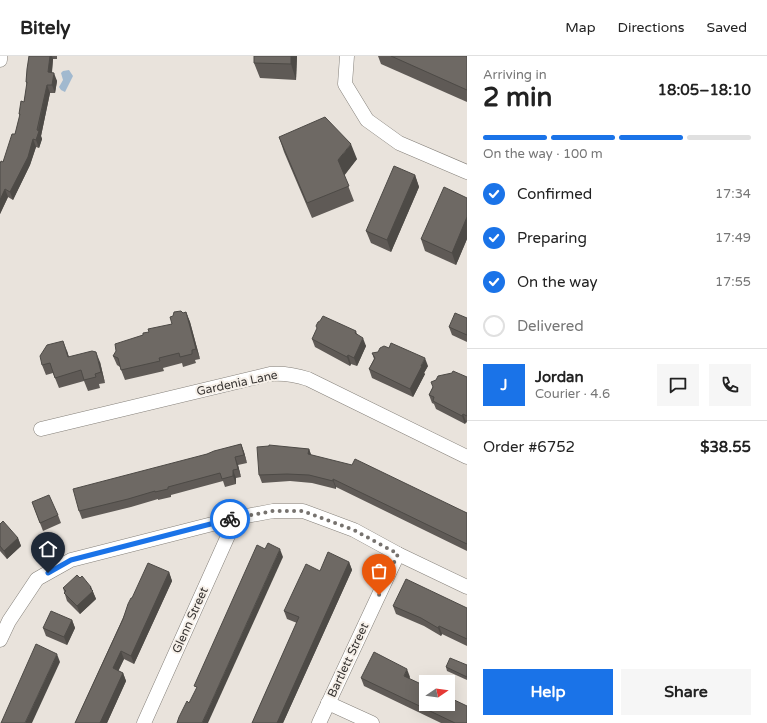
<!DOCTYPE html>
<html lang="en">
<head>
<meta charset="utf-8">
<style>
  :root { --surface:#fff; --page:#f6f6f6; --text:#222; --muted:#767676; --line:#e0e0e0; --accent:#1a73e8 }
  body { margin:0; font-family:"Varela Round",sans-serif; background:var(--page); color:var(--text); height:100vh; display:flex; flex-direction:column; font-size:15px; white-space:nowrap }
  * { box-sizing:border-box; margin:0 }
  p { font-size:13px; color:var(--muted) }
  .icon { flex:none; width:22px; height:22px; fill:none; stroke:currentColor; stroke-width:2; stroke-linecap:round; stroke-linejoin:round }
  .map { position:relative; flex:1; overflow:hidden }
  .sheet { display:flex; flex-direction:column; background:var(--surface); width:300px }
  .sheet>* { flex:none }
  .needle { width:26px; rotate:77deg }
  .tools { position:absolute; left:419px; top:619px; display:grid; gap:8px }
  .tools a { display:grid; place-items:center; width:36px; height:36px; border-radius:0px; background:var(--surface); box-shadow:0 4px 16px #0002; font-size:20px }
  .pin { position:absolute; display:grid; place-items:center; width:34px; height:34px; color:#fff; margin:-41px -17px; border-radius:50% 50% 50% 0; rotate:-45deg; box-shadow:0 0 4px #0007 }
  .pin .icon { rotate:45deg }
  .courier { position:absolute; display:grid; place-items:center; width:40px; height:40px; margin:-20px; border:3px solid #1a73e8; border-radius:50%; background:#fff; color:#222; box-shadow:0 1px 5px #0007 }
  .summary em { font-style:normal; font-weight:700 }
  .summary div { display:flex; flex-direction:column-reverse }
  .summary { display:flex; align-items:center; justify-content:space-between; height:68px; padding:0 16px }
  h1 { font-size:26px; font-weight:700; line-height:30px }
  .bar { display:grid; grid-template-columns:repeat(4,1fr); gap:6px 4px; align-content:center; height:48px; padding:0 16px }
  .bar i { height:5px; border-radius:3px; background:var(--line) }
  .bar .current { background:var(--accent) }
  .bar p { grid-column:span 4 }
  .line { display:flex; align-items:center; gap:10px; padding:0 16px; border-top:1px solid var(--line) }
  .line div { flex:1 }
  .round { display:grid; place-items:center; flex:none; width:42px; height:42px; border-radius:0px; background:var(--page) }
  ol { padding:0 16px; list-style:none }
  li { display:flex; align-items:center; gap:12px; height:44px }
  li p { margin-inline-start:auto }
  li .icon { padding:4px; border-radius:50%; background:var(--accent); color:#fff; stroke-width:4 }
  li:last-child { color:var(--muted) }
  li i { width:22px; height:22px; border:2px solid var(--line); border-radius:50% }
  .cta { display:flex; gap:8px; margin-top:auto; padding:8px 16px }
  .cta a { flex:1; height:46px; border-radius:0px; background:var(--accent); color:#fff; font-size:16px; font-weight:700; line-height:46px; text-align:center }
  .cta a+a { background:var(--page); color:var(--text) }
  header { display:flex; align-items:center; gap:24px; box-sizing:border-box; height:56px; padding:0 20px; background:var(--surface); border-bottom:1px solid var(--line) }
  header strong { font-size:19px }
  nav { display:flex; gap:22px; margin-inline-start:auto; font-size:14px }
  main { display:flex; flex:1; min-height:0 }
  .map>svg:first-child { display:block }
</style>
</head>
<body>
<header>
<strong>Bitely</strong>
<nav><a>Map</a><a>Directions</a><a>Saved</a></nav>
</header>
<main>
<div class="map">
<svg width="467" height="667" viewBox="0 0 467 667">
  <rect width="100%" height="100%" fill="#e9e3dc"/>
  <!-- water -->
  <path fill="#a1b9cf" d="M69,14L73,20L65,36L61,34L59,31L63,24L61,17L63,15Z"/>
  <g fill="none" stroke-linecap="round" stroke-linejoin="round">
    <!-- minor casing -->
    <g stroke="#85807a" stroke-width="15">
      <g id="minor">
        <path d="M347,0L345,28L367,64L399,87L467,116"/>
        <path d="M0,4V0"/>
        <path d="M41,373L270,318C283,317 296,319 308,323L467,401"/>
        <path d="M0,584L9,565L37,523L71,504L236,462L273,455H303L354,474L398,498L467,531"/>
        <path d="M328,647L372,667"/>
        <path d="M144,667L236,462"/>
        <path d="M319,667L398,498"/>
      </g>
    </g>
    <!-- minor -->
    <use href="#minor" stroke="#fff" stroke-width="14"/>
  </g>
  <!-- wall -->
  <g fill="#5f5a56">
    <path d="M29,0H57V3H53L52,17L57,25L55,37H50L41,80L42,83L39,92L36,91L30,109L13,144L8,141L0,158V108L3,106L15,78L20,60L19,58L24,46L27,29L26,26Z"/>
    <path d="M254,0H297L296,24L260,22L254,7Z"/>
    <path d="M378,0H467V46L381,8Z"/>
    <path d="M279,81L357,103L344,119L354,145L312,162L284,96Z"/>
    <path d="M415,119L419,131L391,196L371,187L366,175Z"/>
    <path d="M467,142V183L456,209L425,195L421,183Z"/>
    <path d="M186,256L190,266L200,303L195,304L196,307L183,311L182,307L163,312L164,315L125,324L120,311L117,309L113,300L143,279L149,276L172,268L183,257Z"/>
    <path d="M467,262V286L452,279L449,271Z"/>
    <path d="M356,275L357,278L366,290L357,310L351,308L350,310L315,291L312,283Z"/>
    <path d="M67,295L69,301L100,306L105,327L99,328L100,332L88,335L84,325L59,332L53,317L46,319L42,309Z"/>
    <path d="M372,297L428,310L424,317L425,318L413,341L372,322L369,313L374,303Z"/>
    <path d="M467,321V367L466,366L465,368L436,353L434,348L432,347L429,339L436,324Z"/>
    <path d="M241,388L244,396L247,407L238,409L241,421L236,422V428L225,431L223,425L171,439V441L158,444V443L131,451L82,463L79,455L207,398Z"/>
    <path d="M269,390L309,393L311,399L467,457V495L336,431V433L312,427L290,425L262,427L259,419Z"/>
    <path d="M32,446L58,459L61,467L43,475Z"/>
    <path d="M0,468L18,482L21,490L7,503L0,495Z"/>
    <path d="M349,506L352,514L283,667H252L297,567L287,563L284,555L320,515Z"/>
    <path d="M169,516L172,525L134,608L124,603L118,615L123,617L126,625L107,667H75L132,542Z"/>
    <path d="M80,522L91,531L96,543L80,558L67,545L63,532Z"/>
    <path d="M393,550L467,552V590L442,578L441,580L424,570L396,558Z"/>
    <path d="M72,564L75,572L67,589L46,580L43,572Z"/>
    <path d="M467,609V624L447,615L446,611Z"/>
    <path d="M410,621L409,622L426,648L467,667H441L364,630L361,622Z"/>
  </g>
  <!-- shaded-wall -->
  <g fill="#4d4a46">
    <path d="M50,0H52L53,3L51,24L48,16Z"/>
    <path d="M291,0H297L296,24L291,8Z"/>
    <path d="M54,17L57,25L55,37L52,29Z"/>
    <path d="M47,29L50,37L41,80L42,83L39,92L36,84Z"/>
    <path d="M33,83L36,91L30,109L13,144L10,136Z"/>
    <path d="M351,88L357,103L344,120L338,104Z"/>
    <path d="M415,119L419,131L391,196L387,184Z"/>
    <path d="M5,133L8,141L0,158V144Z"/>
    <path d="M467,161V183L456,209L452,197Z"/>
    <path d="M186,256L190,266L200,303L196,293Z"/>
    <path d="M363,282L366,290L357,310L354,302Z"/>
    <path d="M63,285L67,295L72,312L68,301Z"/>
    <path d="M96,296L100,306L105,327L101,316Z"/>
    <path d="M348,299L351,308L350,310L347,301Z"/>
    <path d="M425,302L428,310L424,317L425,318L413,341L410,333Z"/>
    <path d="M463,358L466,366L465,368L462,360Z"/>
    <path d="M241,388L244,396L247,407L244,399Z"/>
    <path d="M309,393L312,401L308,398Z"/>
    <path d="M235,401L238,409L241,421L238,413Z"/>
    <path d="M233,414L236,422V428L233,420Z"/>
    <path d="M333,423L336,431V433L333,425Z"/>
    <path d="M18,482L21,490L7,503L4,495Z"/>
    <path d="M280,493L283,501L208,667H202Z"/>
    <path d="M349,506L352,514L283,667H277Z"/>
    <path d="M169,516L172,525L134,608L131,600Z"/>
    <path d="M91,531L96,543L80,558L77,550Z"/>
    <path d="M72,564L75,572L67,589L64,581Z"/>
    <path d="M439,570L442,578L441,580L438,572Z"/>
    <path d="M121,595L124,603L116,620L113,612Z"/>
    <path d="M57,598L60,606L32,667H25Z"/>
    <path d="M407,613L410,621L407,628L404,620Z"/>
    <path d="M123,617L126,625L107,667H100Z"/>
  </g>
  <!-- building -->
  <g fill="#6e6964" stroke="#4d4a46">
    <path d="M29,0H50L48,16L54,17L52,29H47L37,74L39,75L36,84L33,83L28,101L10,136L5,133L0,144V108L1,105L3,106L12,78H15L20,58H19L21,45L24,46L27,26H26L27,13Z"/>
    <path d="M254,0H291V8L254,7Z"/>
    <path d="M391,0H467V34Z"/>
    <path d="M325,61L351,88L338,104L349,130L307,147L279,81Z"/>
    <path d="M394,110L415,119L387,184L366,175Z"/>
    <path d="M444,131L467,142V161L452,197L421,183Z"/>
    <path d="M181,255L183,257L186,256L196,293L192,294V298L180,301L179,297L159,302L160,305L121,314L118,302L113,300L116,295L115,288L143,279V277L149,276L148,273L172,268L170,261L173,260L174,256Z"/>
    <path d="M455,257L467,262V279L449,271Z"/>
    <path d="M323,260L356,275L355,277L363,282L354,302L348,299L347,301L312,283L317,272L316,270L318,266L320,265Z"/>
    <path d="M63,285L68,301L92,295L96,296L101,316L95,318L96,321L84,324L81,314L55,322L50,307L42,309L40,300L47,289Z"/>
    <path d="M391,287L425,302L421,310H422L410,333L369,313L375,302L372,297L378,296L380,292L384,290L389,292Z"/>
    <path d="M453,315L467,321V360L463,358L462,360L433,345L434,341L429,339L433,331L431,326L436,324L438,320L452,317Z"/>
    <path d="M241,388L244,399L235,401L238,413L233,414V420L222,423L220,417L168,431V433L155,436V435L128,443L79,455L73,433L207,398L214,395Z"/>
    <path d="M269,389L309,393L308,398L352,409L355,403L467,457V488L333,423V425L309,419L287,418L259,419L257,391L269,390Z"/>
    <path d="M49,439L58,459L40,467L32,446Z"/>
    <path d="M3,465L18,482L4,495L0,490V468Z"/>
    <path d="M268,487L280,493L202,667H177L179,661L187,645L189,647L197,631L194,630L257,489L265,493Z"/>
    <path d="M328,496L349,506L277,667H252L299,561L284,555L306,508L320,515Z"/>
    <path d="M148,507L169,516L131,600L121,595L113,612L123,617L100,667H75L123,563L128,548L131,542H132Z"/>
    <path d="M77,519L80,522L82,520L91,531L90,532L93,535L77,550L64,537L66,535L63,532Z"/>
    <path d="M406,523L467,552V583L439,570L438,572L421,562L393,550Z"/>
    <path d="M51,555L72,564L64,581L43,572Z"/>
    <path d="M36,588L57,598L25,667H1Z"/>
    <path d="M374,596L407,613L404,620L421,628L424,621L434,626H426V648H448V641L467,650V667H455L361,622Z"/>
    <path d="M450,602L467,609V621L446,611Z"/>
  </g>
  <g fill="none" stroke-linecap="round" stroke-linejoin="round">
    <!-- done -->
    <path stroke="#76726e" stroke-width="4" stroke-dasharray="0 7.2" d="M230,463L273,455H303L354,474L398,498L379,539"/>
    <!-- route -->
    <path stroke="#1a73e8" stroke-width="5" d="M48,517L71,504L230,463"/>
  </g>
  <g text-anchor="middle" dominant-baseline="central" stroke-width="4" stroke-linejoin="round" paint-order="stroke">
    <!-- street labels -->
    <g font-size="12" fill="#383533" stroke="#f6f0e9">
      <text transform="translate(237 327) rotate(-12)">Gardenia Lane</text>
      <text transform="translate(190 564) rotate(-66)">Glenn Street</text>
      <text transform="translate(348 604) rotate(-65)">Bartlett Street</text>
    </g>
  </g>
</svg>
<div class="tools">
<a><svg class="needle" viewBox="-14 -14 28 28"><path d="M0-13l5 13h-10z" fill="#e53935"/><path d="M0 13l5-13h-10z" fill="#767676"/></svg></a>
</div>
<div class="pin" style="left:379px;top:539px;background:#ea580c"><svg class="icon" aria-label="bag" viewBox="0 0 24 24"><path d="M5 8h14l-1 12H6zM9 8a3 3 0 0 1 6 0"/></svg></div>
<div class="pin" style="left:48px;top:517px;background:#1f2937"><svg class="icon" aria-label="home" viewBox="0 0 24 24"><path d="M3 11l9-7 9 7M6 9v11h12V9"/></svg></div>
<div class="courier" style="left:230px;top:463px"><svg class="icon" aria-label="bike" viewBox="0 0 24 24"><circle cx="6" cy="16" r="4"/><circle cx="18" cy="16" r="4"/><path d="M6 16l4-8h5l3 8M10 8l3 8H6M13 5h3"/></svg></div>
</div>
<section class="sheet">
<div class="summary"><div><h1>2 min</h1><p>Arriving in</p></div><em>18:05–18:10</em></div>
<div class="bar"><i class="current"></i><i class="current"></i><i class="current"></i><i></i><p>On the way · 100 m</p></div>
<ol>
<li><svg class="icon" aria-label="check" viewBox="0 0 24 24"><path d="M5 12l5 5 9-10"/></svg>Confirmed<p>17:34</p></li>
<li><svg class="icon" aria-label="check" viewBox="0 0 24 24"><path d="M5 12l5 5 9-10"/></svg>Preparing<p>17:49</p></li>
<li><svg class="icon" aria-label="check" viewBox="0 0 24 24"><path d="M5 12l5 5 9-10"/></svg>On the way<p>17:55</p></li>
<li><i></i>Delivered</li>
</ol>
<div class="line" style="height:72px"><b class="round" style="background:var(--accent);color:#fff">J</b><div><b>Jordan</b><p>Courier · 4.6</p></div><a class="round"><svg class="icon" aria-label="chat" viewBox="0 0 24 24"><path d="M4 5h16v11H9l-5 4z"/></svg></a><a class="round"><svg class="icon" aria-label="phone" viewBox="0 0 24 24"><path d="M5 4h4l2 5-3 2q2 4 5 5l2-3 5 2v4C11 20 4 13 5 4z"/></svg></a></div>
<div class="line" style="height:52px"><div>Order #6752</div><b>$38.55</b></div>
<div class="cta"><a>Help</a><a>Share</a></div>
</section>
</main>
</body>
</html>
